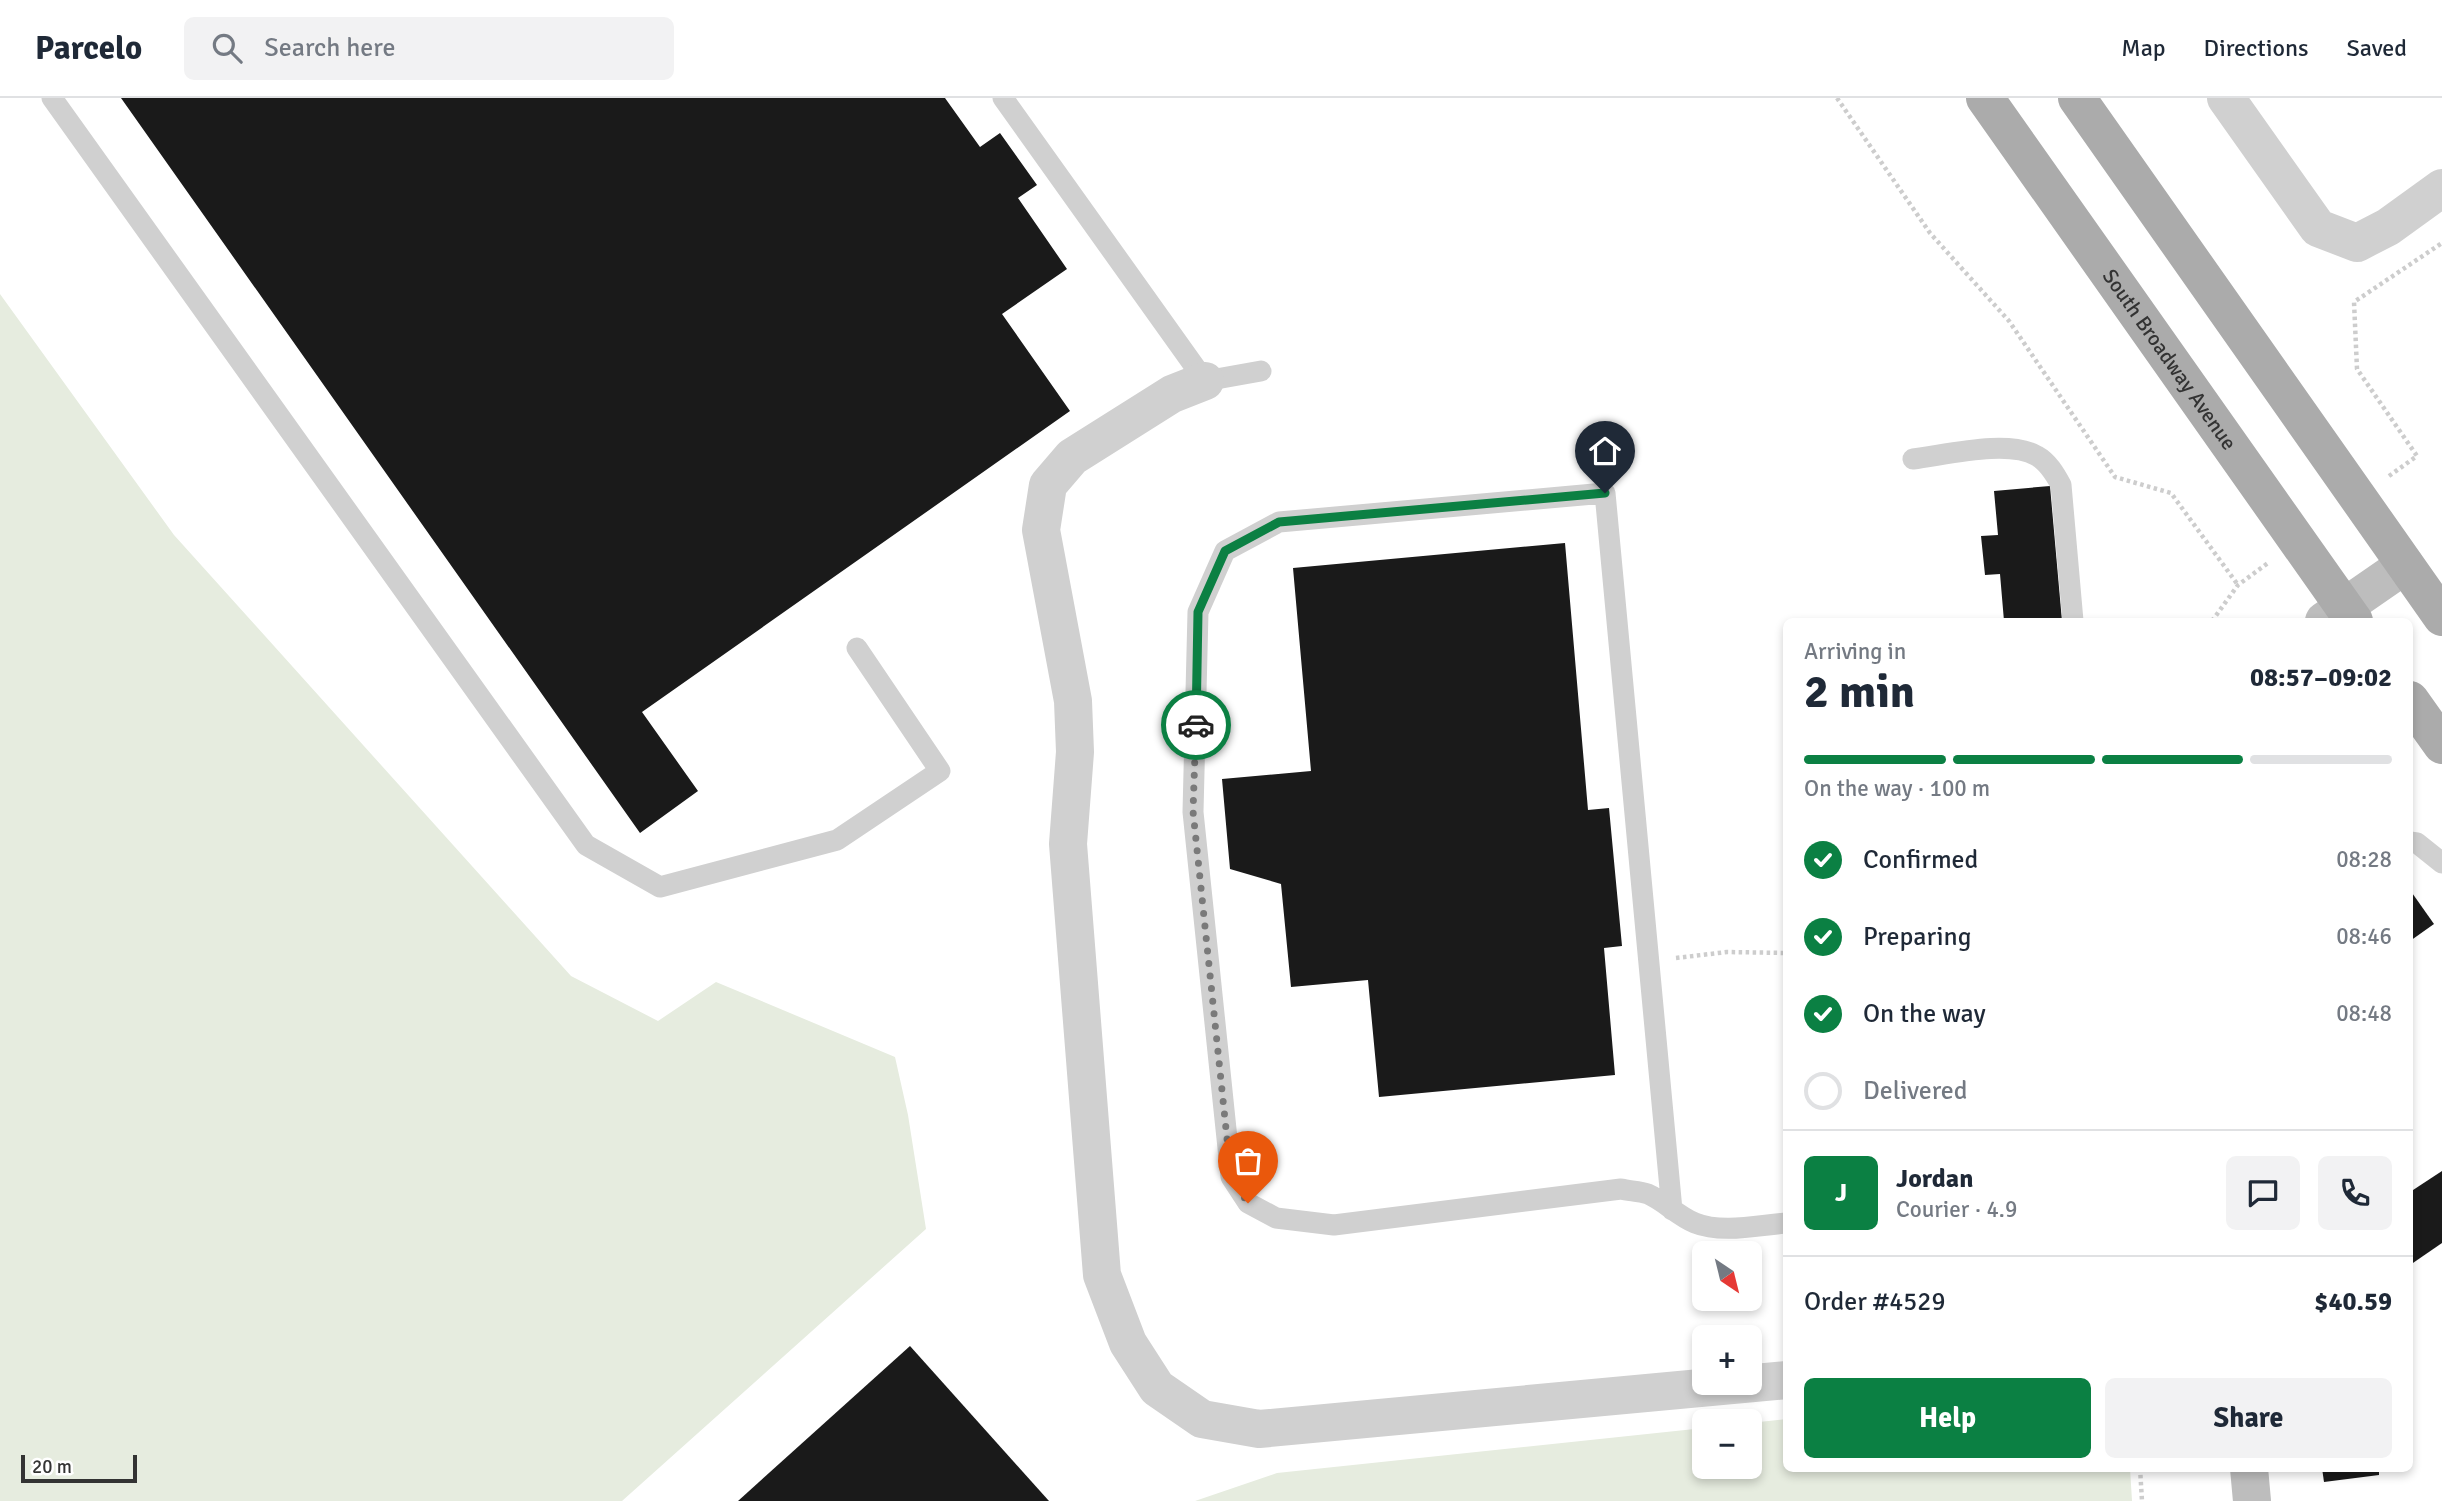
<!DOCTYPE html>
<html lang="en">
<head>
<meta charset="utf-8">
<style>
  :root { --surface:#fff; --page:#f2f2f3; --text:#1f2937; --muted:#747a83; --line:#e0e1e3; --accent:#0b8043 }
  body { margin:0; font-family:Signika,sans-serif; background:var(--page); color:var(--text); height:100vh; display:flex; flex-direction:column; font-size:26px; white-space:nowrap }
  * { box-sizing:border-box; margin:0 }
  p { font-size:23px; color:var(--muted) }
  .icon { flex:none; width:38px; height:38px; fill:none; stroke:currentColor; stroke-width:2; stroke-linecap:round; stroke-linejoin:round }
  .map { position:relative; flex:1; overflow:hidden }
  .drawer { position:absolute; left:1783px; top:520px; width:630px; height:854px; display:flex; flex-direction:column; background:var(--surface); border-radius:10px; box-shadow:0 4px 10px #0003 }
  .drawer>* { flex:none }
  .needle { width:46px; rotate:145deg }
  .controls { position:absolute; left:1692px; top:1143px; display:grid; gap:14px }
  .controls a { display:grid; place-items:center; width:70px; height:70px; border-radius:10px; background:var(--surface); box-shadow:0 4px 10px #0003; font-size:35px }
  .scale { position:absolute; left:21px; bottom:18px; width:116px; box-sizing:border-box; padding-left:7px; border:4px solid #333; border-top:0; font-size:19px; line-height:24px; white-space:nowrap; color:#333; -webkit-text-stroke:5px #fff; paint-order:stroke }
  .pin { position:absolute; display:grid; place-items:center; width:60px; height:60px; color:#fff; margin:-72px -30px; border-radius:50% 50% 50% 0; rotate:-45deg; box-shadow:0 0 7px #0007 }
  .pin .icon { rotate:45deg }
  .courier { position:absolute; display:grid; place-items:center; width:70px; height:70px; margin:-35px; border:5px solid #0b8043; border-radius:50%; background:#fff; color:#222; box-shadow:0 2px 9px #0007 }
  .headline em { font-style:normal; font-weight:700 }
  .headline div { display:flex; flex-direction:column-reverse }
  .headline { display:flex; align-items:center; justify-content:space-between; height:119px; padding:0 21px }
  h1 { font-size:46px; font-weight:700; line-height:52px }
  .bar { display:grid; grid-template-columns:repeat(4,1fr); gap:10px 7px; align-content:center; height:84px; padding:0 21px }
  .bar i { height:9px; border-radius:5px; background:var(--line) }
  .bar .current { background:var(--accent) }
  .bar p { grid-column:span 4 }
  .line { display:flex; align-items:center; gap:18px; padding:0 21px; border-top:2px solid var(--line) }
  .line div { flex:1 }
  .round { display:grid; place-items:center; flex:none; width:74px; height:74px; border-radius:10px; background:var(--page) }
  ol { padding:0 21px; list-style:none }
  li { display:flex; align-items:center; gap:21px; height:77px }
  li p { margin-inline-start:auto }
  li .icon { padding:7px; border-radius:50%; background:var(--accent); color:#fff; stroke-width:4 }
  li:last-child { color:var(--muted) }
  li i { width:38px; height:38px; border:4px solid var(--line); border-radius:50% }
  .button { display:flex; gap:14px; margin-top:auto; padding:14px 21px }
  .button a { flex:1; height:80px; border-radius:10px; background:var(--accent); color:#fff; font-size:28px; font-weight:700; line-height:80px; text-align:center }
  .button a+a { background:var(--page); color:var(--text) }
  header { display:flex; align-items:center; gap:42px; box-sizing:border-box; height:98px; padding:0 35px; background:var(--surface); border-bottom:2px solid var(--line) }
  header strong { font-size:33px }
  nav { display:flex; gap:38px; margin-inline-start:auto; font-size:24px }
  .search { width:490px; height:63px; background:var(--page); display:flex; align-items:center; gap:18px; box-sizing:border-box; padding:0 24px; border-radius:10px; color:var(--muted); font-size:26px }
  .map>svg:first-child { display:block }
</style>
</head>
<body>
<header>
<strong>Parcelo</strong>
<div class="search"><svg class="icon" aria-label="search" viewBox="0 0 24 24"><circle cx="10" cy="10" r="6"/><path d="M15 15l6 6"/></svg>Search here</div>
<nav><a>Map</a><a>Directions</a><a>Saved</a></nav>
</header>
<div class="map">
<svg width="2442" height="1403" viewBox="0 0 2442 1403">
  <rect width="100%" height="100%" fill="#fff"/>
  <!-- green -->
  <g fill="#e6ecdf">
    <path d="M0,196L174,437L571,878L658,923L716,884L895,959L908,1017L926,1131L622,1403H0Z"/>
    <path d="M1787,1321V1370H2130L2132,1403H1195L1277,1375L1704,1330V1368H1750V1325Z"/>
  </g>
  <!-- building -->
  <g fill="#1a1a1a">
    <path d="M121,0H945L980,49L1000,35L1037,87L1018,100L1067,171L1002,216L1070,313L642,614L698,693L640,735Z"/>
    <path d="M2050,388L2062,523H2004L2000,476L1985,477L1981,438L1998,437L1994,393Z"/>
    <path d="M1565,445L1588,712L1609,710L1622,848L1604,850L1615,977L1379,999L1368,882L1291,889L1281,786L1230,771L1222,681L1311,673L1293,470Z"/>
    <path d="M2410,792L2434,826L2410,843Z"/>
    <path d="M2442,1073V1145L2410,1167V1094Z"/>
    <path d="M910,1248L1049,1403H738Z"/>
    <path d="M2322,1370H2379V1377L2324,1384Z"/>
  </g>
  <g fill="none" stroke-linecap="round" stroke-linejoin="round">
    <!-- path -->
    <g stroke="#cdcdcd" stroke-width="4.5" stroke-dasharray="3.5 3.5" stroke-linecap="butt">
      <path d="M1837,0L1930,135L2009,223L2115,379L2171,395L2238,487"/>
      <path d="M2389,378L2417,358L2357,271L2354,204L2442,145"/>
      <path d="M2212,523L2238,487L2268,465"/>
      <path d="M1676,860L1727,854L1787,855"/>
      <path d="M2140,1370L2142,1403"/>
    </g>
    <!-- service -->
    <g stroke="#d0d0d0" stroke-width="21">
      <path d="M52,0L586,747L660,789L837,742L940,673L857,550"/>
      <path d="M1003,0L1205,283L1261,273"/>
      <path d="M1913,361C1946,357 2008,341 2037,358C2048,364 2055,376 2061,387L2073,523"/>
      <path d="M2410,744L2417,745L2442,765"/>
      <path d="M1672,1112L1605,395L1279,424L1225,453L1198,514L1193,714L1231,1079L1248,1105L1276,1120L1334,1127L1621,1091C1629,1093 1640,1093 1648,1096C1664,1103 1678,1118 1695,1125C1722,1136 1759,1127 1787,1125"/>
    </g>
    <!-- minor -->
    <g stroke="#d0d0d0" stroke-width="38">
      <path d="M2226,0L2318,130L2357,145L2388,129L2442,90"/>
      <path d="M1205,283L1172,296L1072,359L1048,387L1041,432L1073,603L1075,654L1068,746L1102,1177L1128,1245L1157,1290L1202,1321L1259,1331L1787,1282"/>
    </g>
    <!-- secondary -->
    <g stroke="#bdbdbd" stroke-width="38">
      <path d="M2324,523L2405,467"/>
      <path d="M2249,1370L2252,1403"/>
    </g>
    <!-- primary -->
    <g stroke="#ababab" stroke-width="38">
      <path id="s1" d="M1985,0L2354,523"/>
      <path d="M2077,0L2442,519"/>
      <path d="M2410,602L2442,647"/>
    </g>
  </g>
  <g fill="none" stroke-linecap="round" stroke-linejoin="round">
    <!-- done -->
    <path stroke="#7a7a7a" stroke-width="7" stroke-dasharray="0 12.6" d="M1196,627L1193,713L1231,1079L1248,1105"/>
    <!-- route -->
    <path stroke="#0b8043" stroke-width="9" d="M1196,627L1198,514L1225,453L1279,424L1605,395"/>
  </g>
  <g text-anchor="middle" dominant-baseline="central" stroke-width="7" stroke-linejoin="round" paint-order="stroke">
    <!-- street labels -->
    <g font-size="21" fill="#333" stroke="#fff">
      <text stroke="none"><textPath href="#s1" startOffset="320">South Broadway Avenue</textPath></text>
    </g>
  </g>
</svg>
<div class="controls">
<a><svg class="needle" viewBox="-14 -14 28 28"><path d="M0-13l5 13h-10z" fill="#e53935"/><path d="M0 13l5-13h-10z" fill="#747a83"/></svg></a>
<a>+</a>
<a>−</a>
</div>
<div class="scale">20 m</div>
<div class="pin" style="left:1248px;top:1105px;background:#ea580c"><svg class="icon" aria-label="bag" viewBox="0 0 24 24"><path d="M5 8h14l-1 12H6zM9 8a3 3 0 0 1 6 0"/></svg></div>
<div class="pin" style="left:1605px;top:395px;background:#1f2937"><svg class="icon" aria-label="home" viewBox="0 0 24 24"><path d="M3 11l9-7 9 7M6 9v11h12V9"/></svg></div>
<div class="courier" style="left:1196px;top:627px"><svg class="icon" aria-label="car" viewBox="0 0 24 24"><path d="M5 17H2v-5l4-1 3-4h7l3 4 3 1v5h-3M9 17h6M6 11h13"/><circle cx="7" cy="17" r="2"/><circle cx="17" cy="17" r="2"/></svg></div>
<section class="drawer">
<div class="headline"><div><h1>2 min</h1><p>Arriving in</p></div><em>08:57–09:02</em></div>
<div class="bar"><i class="current"></i><i class="current"></i><i class="current"></i><i></i><p>On the way · 100 m</p></div>
<ol>
<li><svg class="icon" aria-label="check" viewBox="0 0 24 24"><path d="M5 12l5 5 9-10"/></svg>Confirmed<p>08:28</p></li>
<li><svg class="icon" aria-label="check" viewBox="0 0 24 24"><path d="M5 12l5 5 9-10"/></svg>Preparing<p>08:46</p></li>
<li><svg class="icon" aria-label="check" viewBox="0 0 24 24"><path d="M5 12l5 5 9-10"/></svg>On the way<p>08:48</p></li>
<li><i></i>Delivered</li>
</ol>
<div class="line" style="height:126px"><b class="round" style="background:var(--accent);color:#fff">J</b><div><b>Jordan</b><p>Courier · 4.9</p></div><a class="round"><svg class="icon" aria-label="chat" viewBox="0 0 24 24"><path d="M4 5h16v11H9l-5 4z"/></svg></a><a class="round"><svg class="icon" aria-label="phone" viewBox="0 0 24 24"><path d="M5 4h4l2 5-3 2q2 4 5 5l2-3 5 2v4C11 20 4 13 5 4z"/></svg></a></div>
<div class="line" style="height:91px"><div>Order #4529</div><b>$40.59</b></div>
<div class="button"><a>Help</a><a>Share</a></div>
</section>
</div>
</body>
</html>
